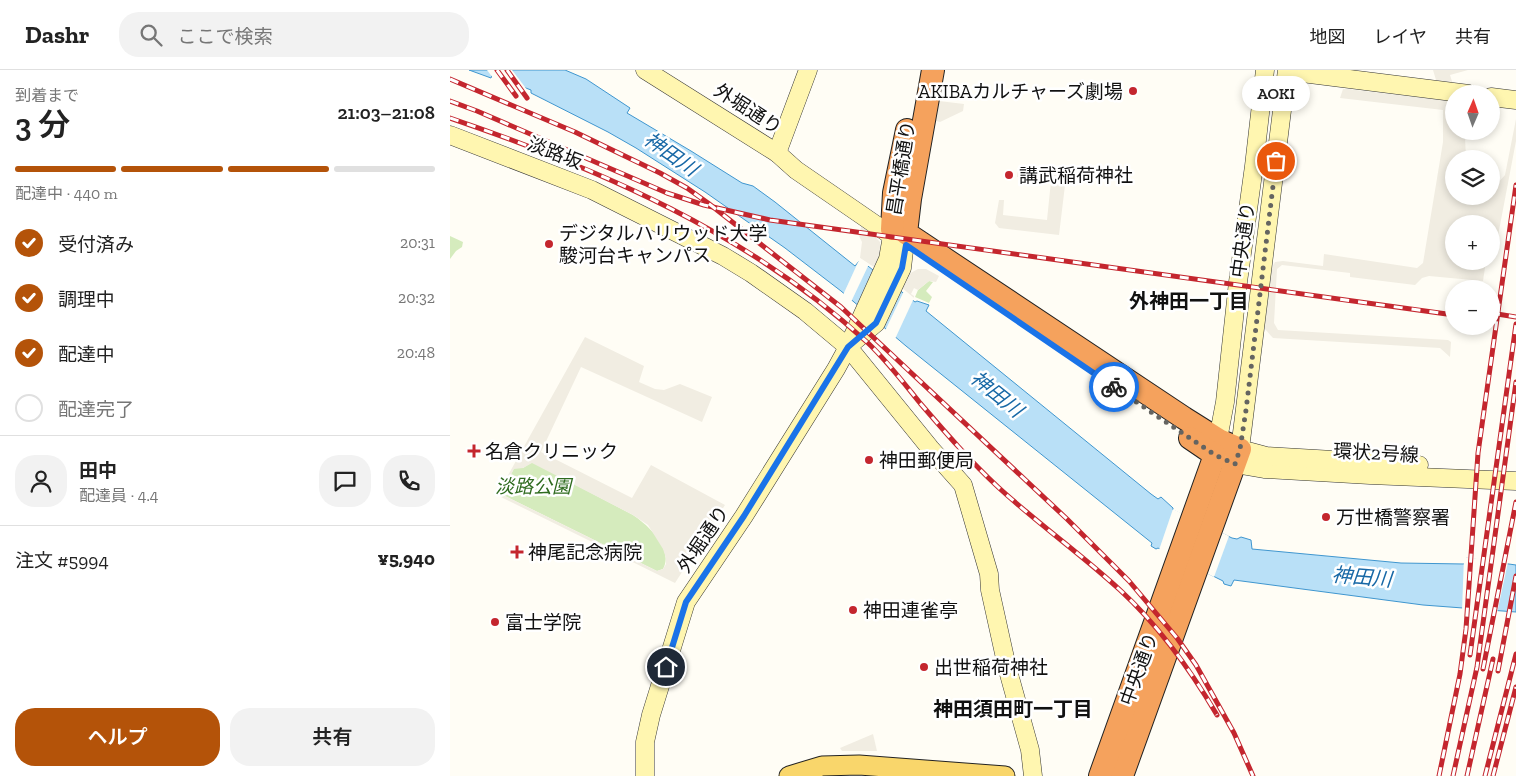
<!DOCTYPE html>
<html lang="ja">
<head>
<meta charset="utf-8">
<style>
  :root { --surface:#fff; --page:#f2f2f2; --text:#222; --muted:#767676; --line:#e0e0e0; --accent:#b45309 }
  body { margin:0; font-family:"Zilla Slab","Noto Sans JP",serif; background:var(--page); color:var(--text); height:100vh; display:flex; flex-direction:column; font-size:19px; white-space:nowrap }
  * { box-sizing:border-box; margin:0 }
  p { font-size:16px; color:var(--muted) }
  .icon { flex:none; width:28px; height:28px; fill:none; stroke:currentColor; stroke-width:2; stroke-linecap:round; stroke-linejoin:round }
  .map { position:relative; flex:1; overflow:hidden }
  .details { display:flex; flex-direction:column; background:var(--surface); width:450px }
  .details>* { flex:none }
  .needle { width:32px; rotate:2deg }
  .buttons { position:absolute; left:995px; top:15px; display:grid; gap:10px }
  .buttons a { display:grid; place-items:center; width:55px; height:55px; border-radius:50%; background:var(--surface); box-shadow:0 2px 8px #0003; font-size:25px }
  .pin { position:absolute; display:grid; place-items:center; width:42px; height:42px; color:#fff; margin:-21px; border:2px solid #fff; border-radius:50%; box-shadow:0 1px 5px #0007 }
  .courier { position:absolute; display:grid; place-items:center; width:50px; height:50px; margin:-25px; border:4px solid #1a73e8; border-radius:50%; background:#fff; color:#222; box-shadow:0 1px 6px #0007 }
  .bubble { position:absolute; height:35px; border-radius:18px; background:var(--surface); box-shadow:0 2px 8px #0003; font-size:16px; font-weight:600; line-height:35px; text-align:center }
  .overview em { font-style:normal; font-weight:600 }
  .overview div { display:flex; flex-direction:column-reverse }
  .overview { display:flex; align-items:center; justify-content:space-between; height:85px; padding:0 15px }
  h1 { font-size:32px; font-weight:600; line-height:38px }
  .bar { display:grid; grid-template-columns:repeat(4,1fr); gap:8px 5px; align-content:center; height:60px; padding:0 15px }
  .bar i { height:6px; border-radius:4px; background:var(--line) }
  .bar .selected { background:var(--accent) }
  .bar p { grid-column:span 4 }
  .line { display:flex; align-items:center; gap:12px; padding:0 15px; border-top:1px solid var(--line) }
  .line div { flex:1 }
  .round { display:grid; place-items:center; flex:none; width:52px; height:52px; border-radius:20px; background:var(--page) }
  ol { padding:0 15px; list-style:none }
  li { display:flex; align-items:center; gap:15px; height:55px }
  li p { margin-inline-start:auto }
  li .icon { padding:5px; border-radius:50%; background:var(--accent); color:#fff; stroke-width:4 }
  li:last-child { color:var(--muted) }
  li i { width:28px; height:28px; border:2px solid var(--line); border-radius:50% }
  .primary-button { display:flex; gap:10px; margin-top:auto; padding:10px 15px }
  .primary-button a { flex:1; height:58px; border-radius:20px; background:var(--accent); color:#fff; font-size:20px; font-weight:600; line-height:58px; text-align:center }
  .primary-button a+a { background:var(--page); color:var(--text) }
  header { display:flex; align-items:center; gap:30px; box-sizing:border-box; height:70px; padding:0 25px; background:var(--surface); border-bottom:1px solid var(--line) }
  header strong { font-size:24px }
  nav { display:flex; gap:28px; margin-inline-start:auto; font-size:18px }
  .search { width:350px; height:45px; background:var(--page); display:flex; align-items:center; gap:12px; box-sizing:border-box; padding:0 18px; border-radius:20px; color:var(--muted); font-size:19px }
  main { display:flex; flex:1; min-height:0 }
  .map>svg:first-child { display:block }
</style>
</head>
<body>
<header>
<strong>Dashr</strong>
<div class="search"><svg class="icon" aria-label="search" viewBox="0 0 24 24"><circle cx="10" cy="10" r="6"/><path d="M15 15l6 6"/></svg>ここで検索</div>
<nav><a>地図</a><a>レイヤ</a><a>共有</a></nav>
</header>
<main>
<section class="details">
<div class="overview"><div><h1>3 分</h1><p>到着まで</p></div><em>21:03–21:08</em></div>
<div class="bar"><i class="selected"></i><i class="selected"></i><i class="selected"></i><i></i><p>配達中 · 440 m</p></div>
<ol>
<li><svg class="icon" aria-label="check" viewBox="0 0 24 24"><path d="M5 12l5 5 9-10"/></svg>受付済み<p>20:31</p></li>
<li><svg class="icon" aria-label="check" viewBox="0 0 24 24"><path d="M5 12l5 5 9-10"/></svg>調理中<p>20:32</p></li>
<li><svg class="icon" aria-label="check" viewBox="0 0 24 24"><path d="M5 12l5 5 9-10"/></svg>配達中<p>20:48</p></li>
<li><i></i>配達完了</li>
</ol>
<div class="line" style="height:90px"><a class="round"><svg class="icon" aria-label="person" viewBox="0 0 24 24"><circle cx="12" cy="8" r="4"/><path d="M4 21q1-7 8-7t8 7"/></svg></a><div><b>田中</b><p>配達員 · 4.4</p></div><a class="round"><svg class="icon" aria-label="chat" viewBox="0 0 24 24"><path d="M4 5h16v11H9l-5 4z"/></svg></a><a class="round"><svg class="icon" aria-label="phone" viewBox="0 0 24 24"><path d="M5 4h4l2 5-3 2q2 4 5 5l2-3 5 2v4C11 20 4 13 5 4z"/></svg></a></div>
<div class="line" style="height:65px"><div>注文 #5994</div><b>¥5,940</b></div>
<div class="primary-button"><a>ヘルプ</a><a>共有</a></div>
</section>
<div class="map">
<svg width="1066" height="706" viewBox="0 0 1066 706">
  <rect width="100%" height="100%" fill="#fffdf5"/>
  <!-- green -->
  <g fill="#d5ebbd">
    <path d="M0,166L13,172L12,177L6,181L0,189Z"/>
    <path d="M479,211L483,212L476,221L482,227L479,233L465,227L468,220Z"/>
    <path d="M82,392L183,445C198,455 224,479 213,499L207,501L51,424L64,398H73Z"/>
  </g>
  <!-- plaza -->
  <g fill="#f1ede2" fill-rule="evenodd">
    <path d="M983,0H1018L1000,5L1006,24H1004V61H1026L1017,64L1015,67L1016,89H1004V126H1041V114H1047L1055,105L1066,49V71L1047,171L1041,170V154H1004V191H1036L1033,211L979,206L972,208L965,215L900,207V203L832,195L827,199L824,253L828,260L998,270L1001,272L1000,287L990,278L823,268L815,259V253L821,199L825,192L833,191L873,196L874,184L967,198L973,193L993,72V40L890,28L893,19H897L992,30Z"/>
    <path d="M489,31L514,34L513,41L490,52L486,51Z"/>
    <path d="M568,100L616,107L609,165L549,158L545,153L549,130H554L553,145L597,150L601,111L567,107Z"/>
    <path d="M413,154L430,172L431,184L424,197L410,188L412,172L408,164Z"/>
    <path d="M468,199H476L489,206L486,212L479,211L468,220L464,218L461,224L464,226V228L450,216L457,205Z"/>
    <path d="M135,267L194,296L189,312L205,319L214,320L230,314L262,327L252,352L131,297L91,382L182,428L201,395L275,435L225,513L47,425ZM82,393L183,445L198,455L213,479L216,488V494L213,499L207,501L51,424L64,399L73,398Z"/>
    <path d="M423,664L427,681H392L390,678Z"/>
  </g>
  <!-- water -->
  <path fill="#b9e0f7" stroke="#3f96cf" d="M19,0H115L136,9L180,38L177,43L241,81L292,113L303,116L325,132L405,196L410,190L465,232L467,231L479,235L476,241L701,424L708,429L711,427L723,438V440L782,468L787,469L791,467L801,470L802,479L951,493L1014,494L1016,488L1066,495V542L973,535L784,510L781,516L774,514L773,511L767,508L708,478L706,479L701,476L702,473L456,276L391,221L335,178L255,122L186,78L158,62L81,23V20L42,5L41,8Z"/>
  <!-- pier -->
  <g fill="#fffdf5">
    <path d="M37,0H62L78,21L43,8Z"/>
    <path d="M410,188L419,194L401,232L393,225Z"/>
    <path d="M454,221L464,228L445,269L435,261Z"/>
    <path d="M723,439L779,466L764,507L709,480Z"/>
    <path d="M1014,487L1058,492L1047,543L1012,541Z"/>
  </g>
  <g fill="none" stroke-linecap="round" stroke-linejoin="round">
    <!-- secondary casing -->
    <g stroke="#333" stroke-width="19">
      <g id="secondary">
        <path d="M195,0L327,83L346,100L442,166L438,189L398,277L386,299L294,446L236,532L201,645L195,672V706"/>
        <path d="M815,0L804,96L788,212L775,332L765,385L785,394L814,399L920,405L1066,411"/>
        <path d="M837,0L790,379L816,386L969,395"/>
        <path d="M840,0L852,3L1019,24"/>
        <path d="M1041,27L1066,30"/>
        <path d="M0,65L142,120L273,186L301,203L355,241L398,277L480,378L513,415L539,504L540,520L557,597L580,680L583,706"/>
        <path d="M327,83L358,0"/>
        <path d="M402,273L426,253L452,198L456,163L449,158"/>
      </g>
    </g>
    <!-- primary casing -->
    <g stroke="#222" stroke-width="21">
      <path id="primary" d="M339,706L372,696L409,695L555,706"/>
    </g>
    <!-- highway casing -->
    <g stroke="#222" stroke-width="24">
      <g id="highway">
        <path d="M483,0L460,129L456,163L734,348L769,370L790,379L672,706"/>
        <path d="M442,159L444,123L457,60"/>
        <path d="M650,706L765,385L740,368"/>
      </g>
    </g>
    <!-- secondary -->
    <use href="#secondary" stroke="#fff6b0" stroke-width="18"/>
    <!-- primary -->
    <use href="#primary" stroke="#f9d66b" stroke-width="19"/>
    <!-- highway -->
    <use href="#highway" stroke="#f5a25d" stroke-width="22"/>
    <!-- rail casing -->
    <g stroke="#c4262e" stroke-width="5">
      <g id="rail">
        <path d="M47,0L66,26"/>
        <path d="M57,0L77,28"/>
        <path d="M0,9L125,62L210,103L237,118L258,133L391,237L617,449L679,511L727,568L746,595L784,663L803,706"/>
        <path d="M0,31L27,41L217,123L254,135L320,150L1004,245"/>
        <path d="M0,48C150,99 300,164 418,273C437,291 453,312 470,333C495,362 520,391 548,417C587,453 631,484 670,520C709,556 740,599 767,645"/>
        <path d="M1041,243L1066,247"/>
        <path d="M1020,585L1066,254"/>
        <path d="M1033,599L1066,432"/>
        <path d="M1048,601L1066,506"/>
        <path d="M989,706L1010,604L1016,559L1028,383L1066,115"/>
        <path d="M1003,706L1027,597L1066,312"/>
        <path d="M1017,706L1043,589"/>
        <path d="M1035,706L1066,584"/>
        <path d="M1043,706L1066,617"/>
      </g>
    </g>
    <!-- rail -->
    <use href="#rail" stroke="#fff" stroke-width="3" stroke-dasharray="9" stroke-linecap="butt"/>
  </g>
  <g fill="none" stroke-linecap="round" stroke-linejoin="round">
    <!-- done -->
    <path stroke="#646461" stroke-width="5" stroke-dasharray="0 9" d="M664,317L765,385L785,394L790,379L796,340L826,91"/>
    <!-- route -->
    <path stroke="#1a73e8" stroke-width="6" d="M216,597L236,532L294,446L398,277L426,253L452,198L456,175L664,317"/>
  </g>
  <!-- markers -->
  <g fill="#c4262e" stroke="#fff" stroke-width="2">
    <circle cx="683" cy="21" r="5"/>
    <circle cx="559" cy="105" r="5"/>
    <circle cx="99" cy="174" r="5"/>
    <path d="M21.5 373.5h5v5h5v5h-5v5h-5v-5h-5v-5h5z"/>
    <circle cx="419" cy="390" r="5"/>
    <circle cx="876" cy="447" r="5"/>
    <path d="M64.5 474.5h5v5h5v5h-5v5h-5v-5h-5v-5h5z"/>
    <circle cx="403" cy="540" r="5"/>
    <circle cx="45" cy="552" r="5"/>
    <circle cx="474" cy="597" r="5"/>
  </g>
  <g text-anchor="middle" dominant-baseline="central" stroke-width="5" stroke-linejoin="round" paint-order="stroke">
    <!-- poi labels -->
    <g font-size="19" fill="#111" stroke="#fff" text-anchor="start">
      <text x="673" y="21" text-anchor="end">AKIBAカルチャーズ劇場</text>
      <text x="569" y="105">講武稲荷神社</text>
      <text x="109" y="163">デジタルハリウッド大学<tspan x="109" dy="22">駿河台キャンパス</tspan></text>
      <text x="35" y="381">名倉クリニック</text>
      <text x="429" y="390">神田郵便局</text>
      <text x="886" y="447">万世橋警察署</text>
      <text x="78" y="482">神尾記念病院</text>
      <text x="413" y="540">神田連雀亭</text>
      <text x="55" y="552">富士学院</text>
      <text x="484" y="597">出世稲荷神社</text>
    </g>
    <!-- street labels -->
    <g font-size="19" fill="#111" stroke="#fff">
      <text transform="translate(298 39) rotate(33)">外堀通り</text>
      <text transform="translate(105 83) rotate(21)">淡路坂</text>
      <text transform="translate(451 98) rotate(-81)">昌平橋通り</text>
      <text transform="translate(793 170) rotate(-82)">中央通り</text>
      <text transform="translate(926 383) rotate(3)">環状2号線</text>
      <text transform="translate(253 469) rotate(-56)">外堀通り</text>
      <text transform="translate(689 599) rotate(-70)">中央通り</text>
    </g>
    <!-- park labels -->
    <g font-size="19" font-style="italic" fill="#2f6b1f" stroke="#fff">
      <text x="83" y="416">淡路公園</text>
    </g>
    <!-- water labels -->
    <g font-size="20" font-style="italic" fill="#1768a6" stroke="#fff">
      <text transform="translate(221 84) rotate(35)">神田川</text>
      <text transform="translate(547 324) rotate(39)">神田川</text>
      <text transform="translate(912 507) rotate(5)">神田川</text>
    </g>
    <!-- neighbourhood labels -->
    <g font-size="20" font-weight="bold" fill="#111" stroke="#fff">
      <text x="739" y="231">外神田一丁目</text>
      <text x="563" y="639">神田須田町一丁目</text>
    </g>
  </g>
</svg>
<div class="buttons">
<a><svg class="needle" viewBox="-14 -14 28 28"><path d="M0-13l5 13h-10z" fill="#e53935"/><path d="M0 13l5-13h-10z" fill="#767676"/></svg></a>
<a><svg class="icon" aria-label="layers" viewBox="0 0 24 24"><path d="M12 4l9 5-9 5-9-5zM3 14l9 5 9-5"/></svg></a>
<a>+</a>
<a>−</a>
</div>
<div class="pin" style="left:826px;top:91px;background:#ea580c"><svg class="icon" aria-label="bag" viewBox="0 0 24 24"><path d="M5 8h14l-1 12H6zM9 8a3 3 0 0 1 6 0"/></svg></div>
<div class="pin" style="left:216px;top:597px;background:#1f2937"><svg class="icon" aria-label="home" viewBox="0 0 24 24"><path d="M3 11l9-7 9 7M6 9v11h12V9"/></svg></div>
<div class="courier" style="left:664px;top:317px"><svg class="icon" aria-label="bike" viewBox="0 0 24 24"><circle cx="6" cy="16" r="4"/><circle cx="18" cy="16" r="4"/><path d="M6 16l4-8h5l3 8M10 8l3 8H6M13 5h3"/></svg></div>
<div class="bubble" style="left:792px;top:6px;width:68px">AOKI</div>
</div>
</main>
</body>
</html>
